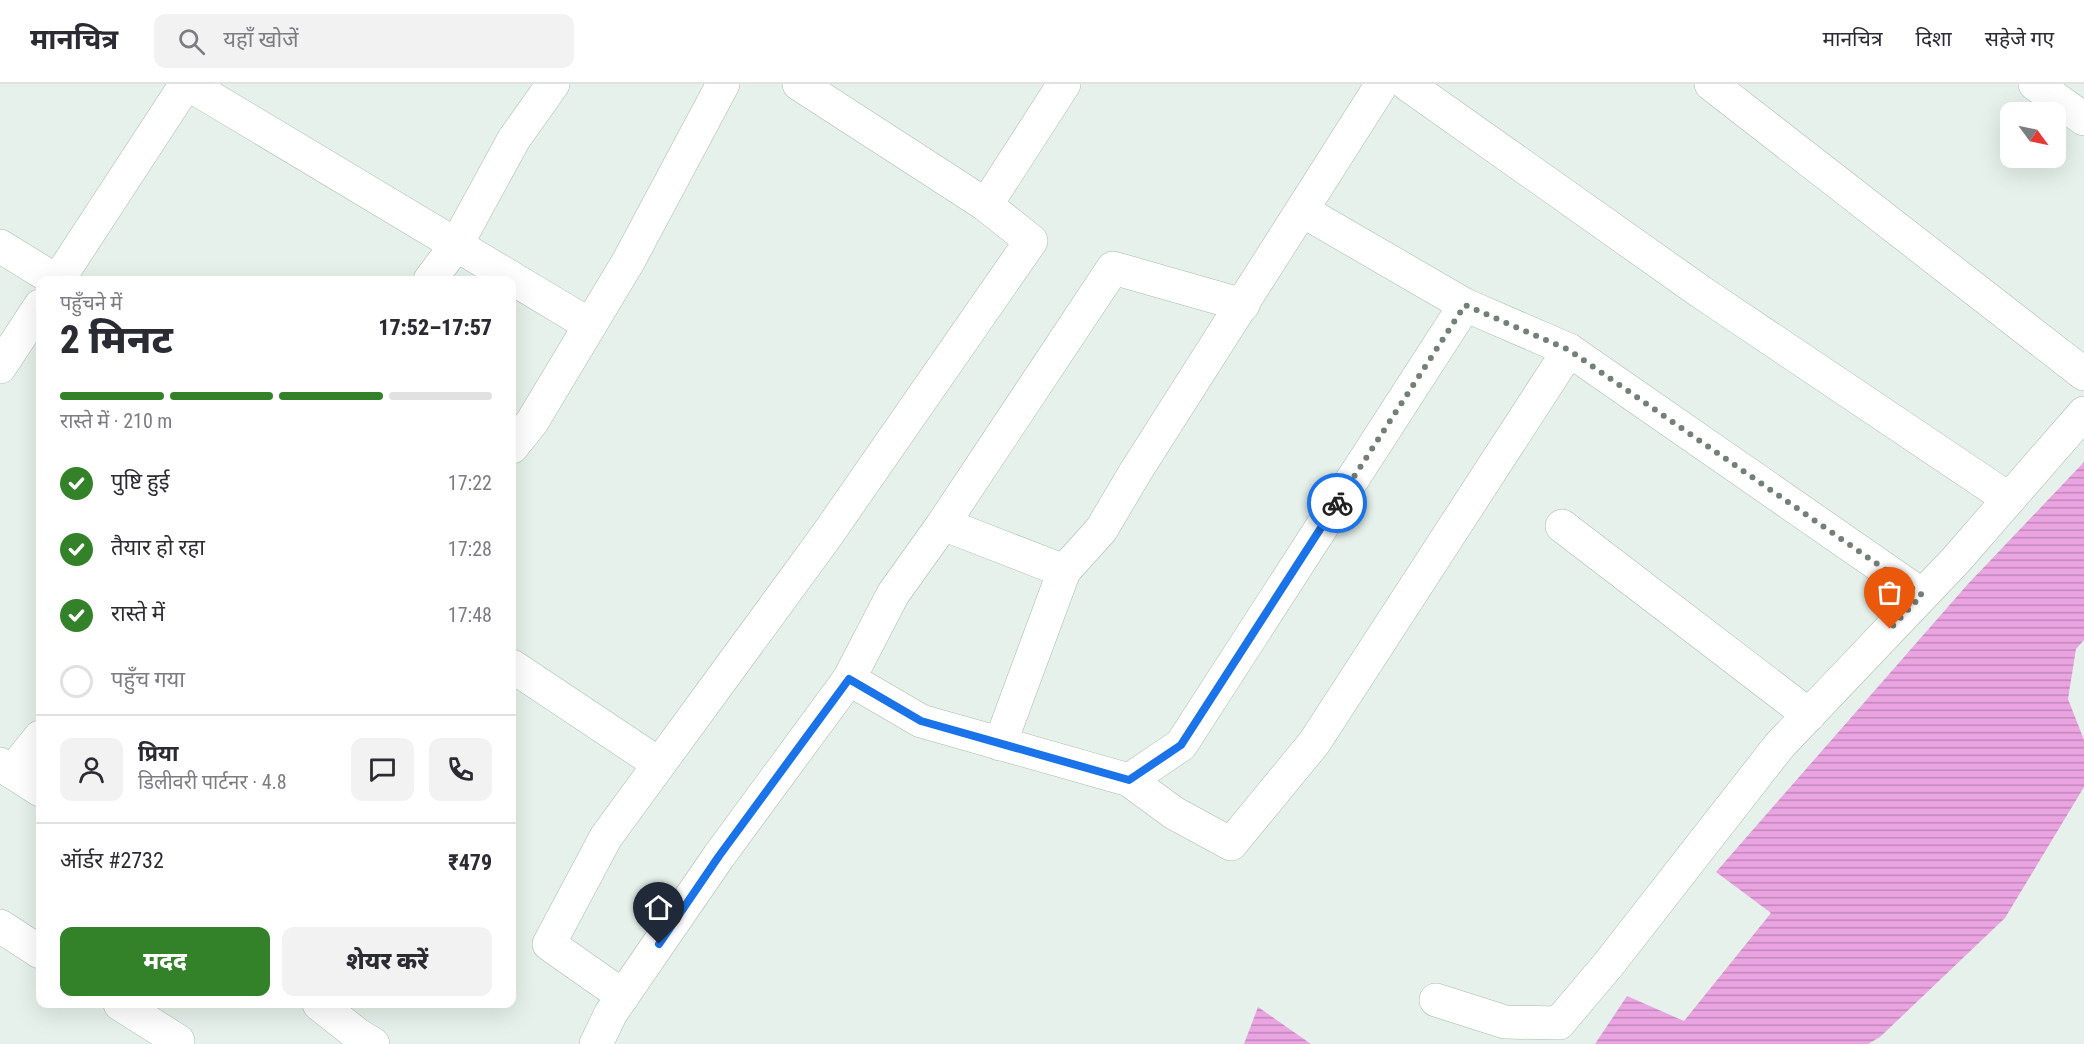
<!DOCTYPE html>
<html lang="hi">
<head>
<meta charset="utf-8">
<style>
  :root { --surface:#fff; --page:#f2f2f3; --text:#2b2b33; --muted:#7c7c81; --line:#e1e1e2; --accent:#33822a }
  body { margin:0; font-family:"Roboto Condensed","Noto Sans Devanagari",sans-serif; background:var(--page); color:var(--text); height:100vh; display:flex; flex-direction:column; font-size:22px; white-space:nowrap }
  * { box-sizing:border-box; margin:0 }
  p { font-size:20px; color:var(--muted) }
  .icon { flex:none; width:33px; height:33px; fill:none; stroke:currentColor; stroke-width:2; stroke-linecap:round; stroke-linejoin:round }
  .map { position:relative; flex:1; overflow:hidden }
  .details { position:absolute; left:36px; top:192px; width:480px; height:732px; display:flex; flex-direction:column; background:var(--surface); border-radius:12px; box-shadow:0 6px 24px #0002 }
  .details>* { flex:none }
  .needle { width:39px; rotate:123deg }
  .tools { position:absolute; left:2000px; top:18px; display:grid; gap:12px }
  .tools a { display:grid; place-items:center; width:66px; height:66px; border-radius:12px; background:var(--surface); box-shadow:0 6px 24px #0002; font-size:30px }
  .pin { position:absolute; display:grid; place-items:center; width:51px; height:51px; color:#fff; margin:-62px -26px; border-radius:50% 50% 50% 0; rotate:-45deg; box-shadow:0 0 6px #0007 }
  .pin .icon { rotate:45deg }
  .courier { position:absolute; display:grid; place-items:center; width:60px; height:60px; margin:-30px; border:4px solid #1a73e8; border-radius:50%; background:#fff; color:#222; box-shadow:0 2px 8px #0007 }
  .summary em { font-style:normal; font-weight:800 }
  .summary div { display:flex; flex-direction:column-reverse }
  .summary { display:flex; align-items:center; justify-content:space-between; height:102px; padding:0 24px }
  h1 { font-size:39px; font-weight:800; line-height:45px }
  .bar { display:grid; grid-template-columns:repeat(4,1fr); gap:9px 6px; align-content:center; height:72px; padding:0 24px }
  .bar i { height:8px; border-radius:4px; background:var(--line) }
  .bar .on { background:var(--accent) }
  .bar p { grid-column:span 4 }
  .line { display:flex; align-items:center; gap:15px; padding:0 24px; border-top:2px solid var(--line) }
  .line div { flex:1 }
  .round { display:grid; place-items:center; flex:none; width:63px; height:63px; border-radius:12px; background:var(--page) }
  ol { padding:0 24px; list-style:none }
  li { display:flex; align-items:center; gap:18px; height:66px }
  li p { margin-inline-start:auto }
  li .icon { padding:6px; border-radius:50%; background:var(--accent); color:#fff; stroke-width:4 }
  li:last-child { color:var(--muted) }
  li i { width:33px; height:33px; border:3px solid var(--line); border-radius:50% }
  .cta { display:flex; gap:12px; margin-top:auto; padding:12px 24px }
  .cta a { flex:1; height:69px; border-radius:12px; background:var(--accent); color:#fff; font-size:24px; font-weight:800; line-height:69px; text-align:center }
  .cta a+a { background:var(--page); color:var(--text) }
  header { display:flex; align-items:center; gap:36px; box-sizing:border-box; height:84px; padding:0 30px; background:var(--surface); border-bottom:2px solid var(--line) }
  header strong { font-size:28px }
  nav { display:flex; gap:33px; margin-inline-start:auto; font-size:21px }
  .search { width:420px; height:54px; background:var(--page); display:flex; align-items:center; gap:15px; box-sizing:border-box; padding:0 21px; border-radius:12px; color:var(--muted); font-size:22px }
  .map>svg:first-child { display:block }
</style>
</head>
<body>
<header>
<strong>मानचित्र</strong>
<div class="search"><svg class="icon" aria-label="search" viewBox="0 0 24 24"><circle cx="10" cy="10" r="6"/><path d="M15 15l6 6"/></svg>यहाँ खोजें</div>
<nav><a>मानचित्र</a><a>दिशा</a><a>सहेजे गए</a></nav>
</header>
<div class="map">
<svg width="2084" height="960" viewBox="0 0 2084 960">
  <defs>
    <pattern id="water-rules" width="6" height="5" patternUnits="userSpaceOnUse" patternTransform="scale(1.5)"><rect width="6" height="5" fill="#eba4e2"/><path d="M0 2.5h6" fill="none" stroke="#bf87b8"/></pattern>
  </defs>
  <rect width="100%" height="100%" fill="#e5f1ea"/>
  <!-- water -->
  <g fill="url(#water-rules)">
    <path d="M2084,378V556L2076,565L2068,615L2084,656V703L2005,834L1880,953L1868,960H1595L1627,912L1684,937L1771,829L1716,788L1967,501Z"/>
    <path d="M1258,923L1311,960H1244Z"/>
  </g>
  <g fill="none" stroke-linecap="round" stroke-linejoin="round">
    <!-- minor casing -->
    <g stroke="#a8bcb0" stroke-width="34">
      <g id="minor">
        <path d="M188,0L590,241"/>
        <path d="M799,0L986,121"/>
        <path d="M1407,0L1701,208L2009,415"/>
        <path d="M1711,0L2084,290"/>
        <path d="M2035,0L2084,35"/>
        <path d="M1303,127L1465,221L1569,266L1922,511"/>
        <path d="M0,162L55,196"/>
        <path d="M58,196L186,0"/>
        <path d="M430,196L456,161L514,55L553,0"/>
        <path d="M0,283L40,222"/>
        <path d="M512,363L532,338L628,178L723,0"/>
        <path d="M943,440L1064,487L1101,446L1136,387L1382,0"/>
        <path d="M1562,442L1809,631"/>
        <path d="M512,582L659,680"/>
        <path d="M849,595L921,637L1129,696L1174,729L1231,760L1314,659L1569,266"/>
        <path d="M1000,660L1064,487"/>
        <path d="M0,680L40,706"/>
        <path d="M12,688L40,653"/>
        <path d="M1129,696L1181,661L1465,221"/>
        <path d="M0,842L40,868"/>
        <path d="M623,912L549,860L606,753L827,451L1031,157L986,121L1064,0"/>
        <path d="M1436,916L1505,938L1559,939L1608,881L1779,662L1956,476L2084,329"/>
        <path d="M120,920L178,957"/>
        <path d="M319,920L358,951L373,960"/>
        <path d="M596,960L611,929L719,772L849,595L893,510L943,440L1113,184L1243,221"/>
      </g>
    </g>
    <!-- minor -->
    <use href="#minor" stroke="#fff" stroke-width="33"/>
  </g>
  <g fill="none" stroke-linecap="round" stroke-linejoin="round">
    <!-- done -->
    <path stroke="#738078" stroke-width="6" stroke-dasharray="0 10.8" d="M1337,419L1465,221L1569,266L1922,511L1890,545"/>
    <!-- route -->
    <path stroke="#1a73e8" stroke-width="8" d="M659,860L719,772L849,595L921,637L1129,696L1181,661L1337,419"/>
  </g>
</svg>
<div class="tools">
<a><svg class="needle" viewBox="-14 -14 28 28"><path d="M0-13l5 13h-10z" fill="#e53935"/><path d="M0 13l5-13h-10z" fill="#7c7c81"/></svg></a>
</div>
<div class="pin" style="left:1890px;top:545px;background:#ea580c"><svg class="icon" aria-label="bag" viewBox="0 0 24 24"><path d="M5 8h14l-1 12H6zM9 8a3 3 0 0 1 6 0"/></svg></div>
<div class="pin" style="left:659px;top:860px;background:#1f2937"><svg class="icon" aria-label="home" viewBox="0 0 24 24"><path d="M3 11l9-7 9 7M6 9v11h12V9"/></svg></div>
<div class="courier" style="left:1337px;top:419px"><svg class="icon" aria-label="bike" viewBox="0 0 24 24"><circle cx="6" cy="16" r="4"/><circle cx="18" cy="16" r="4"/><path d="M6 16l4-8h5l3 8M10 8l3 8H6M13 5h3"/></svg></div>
<section class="details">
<div class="summary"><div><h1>2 मिनट</h1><p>पहुँचने में</p></div><em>17:52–17:57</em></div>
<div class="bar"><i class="on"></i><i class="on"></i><i class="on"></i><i></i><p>रास्ते में · 210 m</p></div>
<ol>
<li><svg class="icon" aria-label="check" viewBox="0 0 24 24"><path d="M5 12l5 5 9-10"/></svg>पुष्टि हुई<p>17:22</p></li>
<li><svg class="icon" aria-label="check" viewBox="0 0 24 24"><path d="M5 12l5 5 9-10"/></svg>तैयार हो रहा<p>17:28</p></li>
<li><svg class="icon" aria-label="check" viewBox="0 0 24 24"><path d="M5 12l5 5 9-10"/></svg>रास्ते में<p>17:48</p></li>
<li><i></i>पहुँच गया</li>
</ol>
<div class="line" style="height:108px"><a class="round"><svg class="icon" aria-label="person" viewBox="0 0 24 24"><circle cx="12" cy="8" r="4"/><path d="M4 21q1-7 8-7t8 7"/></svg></a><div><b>प्रिया</b><p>डिलीवरी पार्टनर · 4.8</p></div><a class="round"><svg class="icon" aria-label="chat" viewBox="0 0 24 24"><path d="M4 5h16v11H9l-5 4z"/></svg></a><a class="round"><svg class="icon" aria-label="phone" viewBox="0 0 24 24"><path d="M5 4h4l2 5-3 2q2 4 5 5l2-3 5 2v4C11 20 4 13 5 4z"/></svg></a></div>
<div class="line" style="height:78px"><div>ऑर्डर #2732</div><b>₹479</b></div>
<div class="cta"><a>मदद</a><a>शेयर करें</a></div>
</section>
</div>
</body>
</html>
